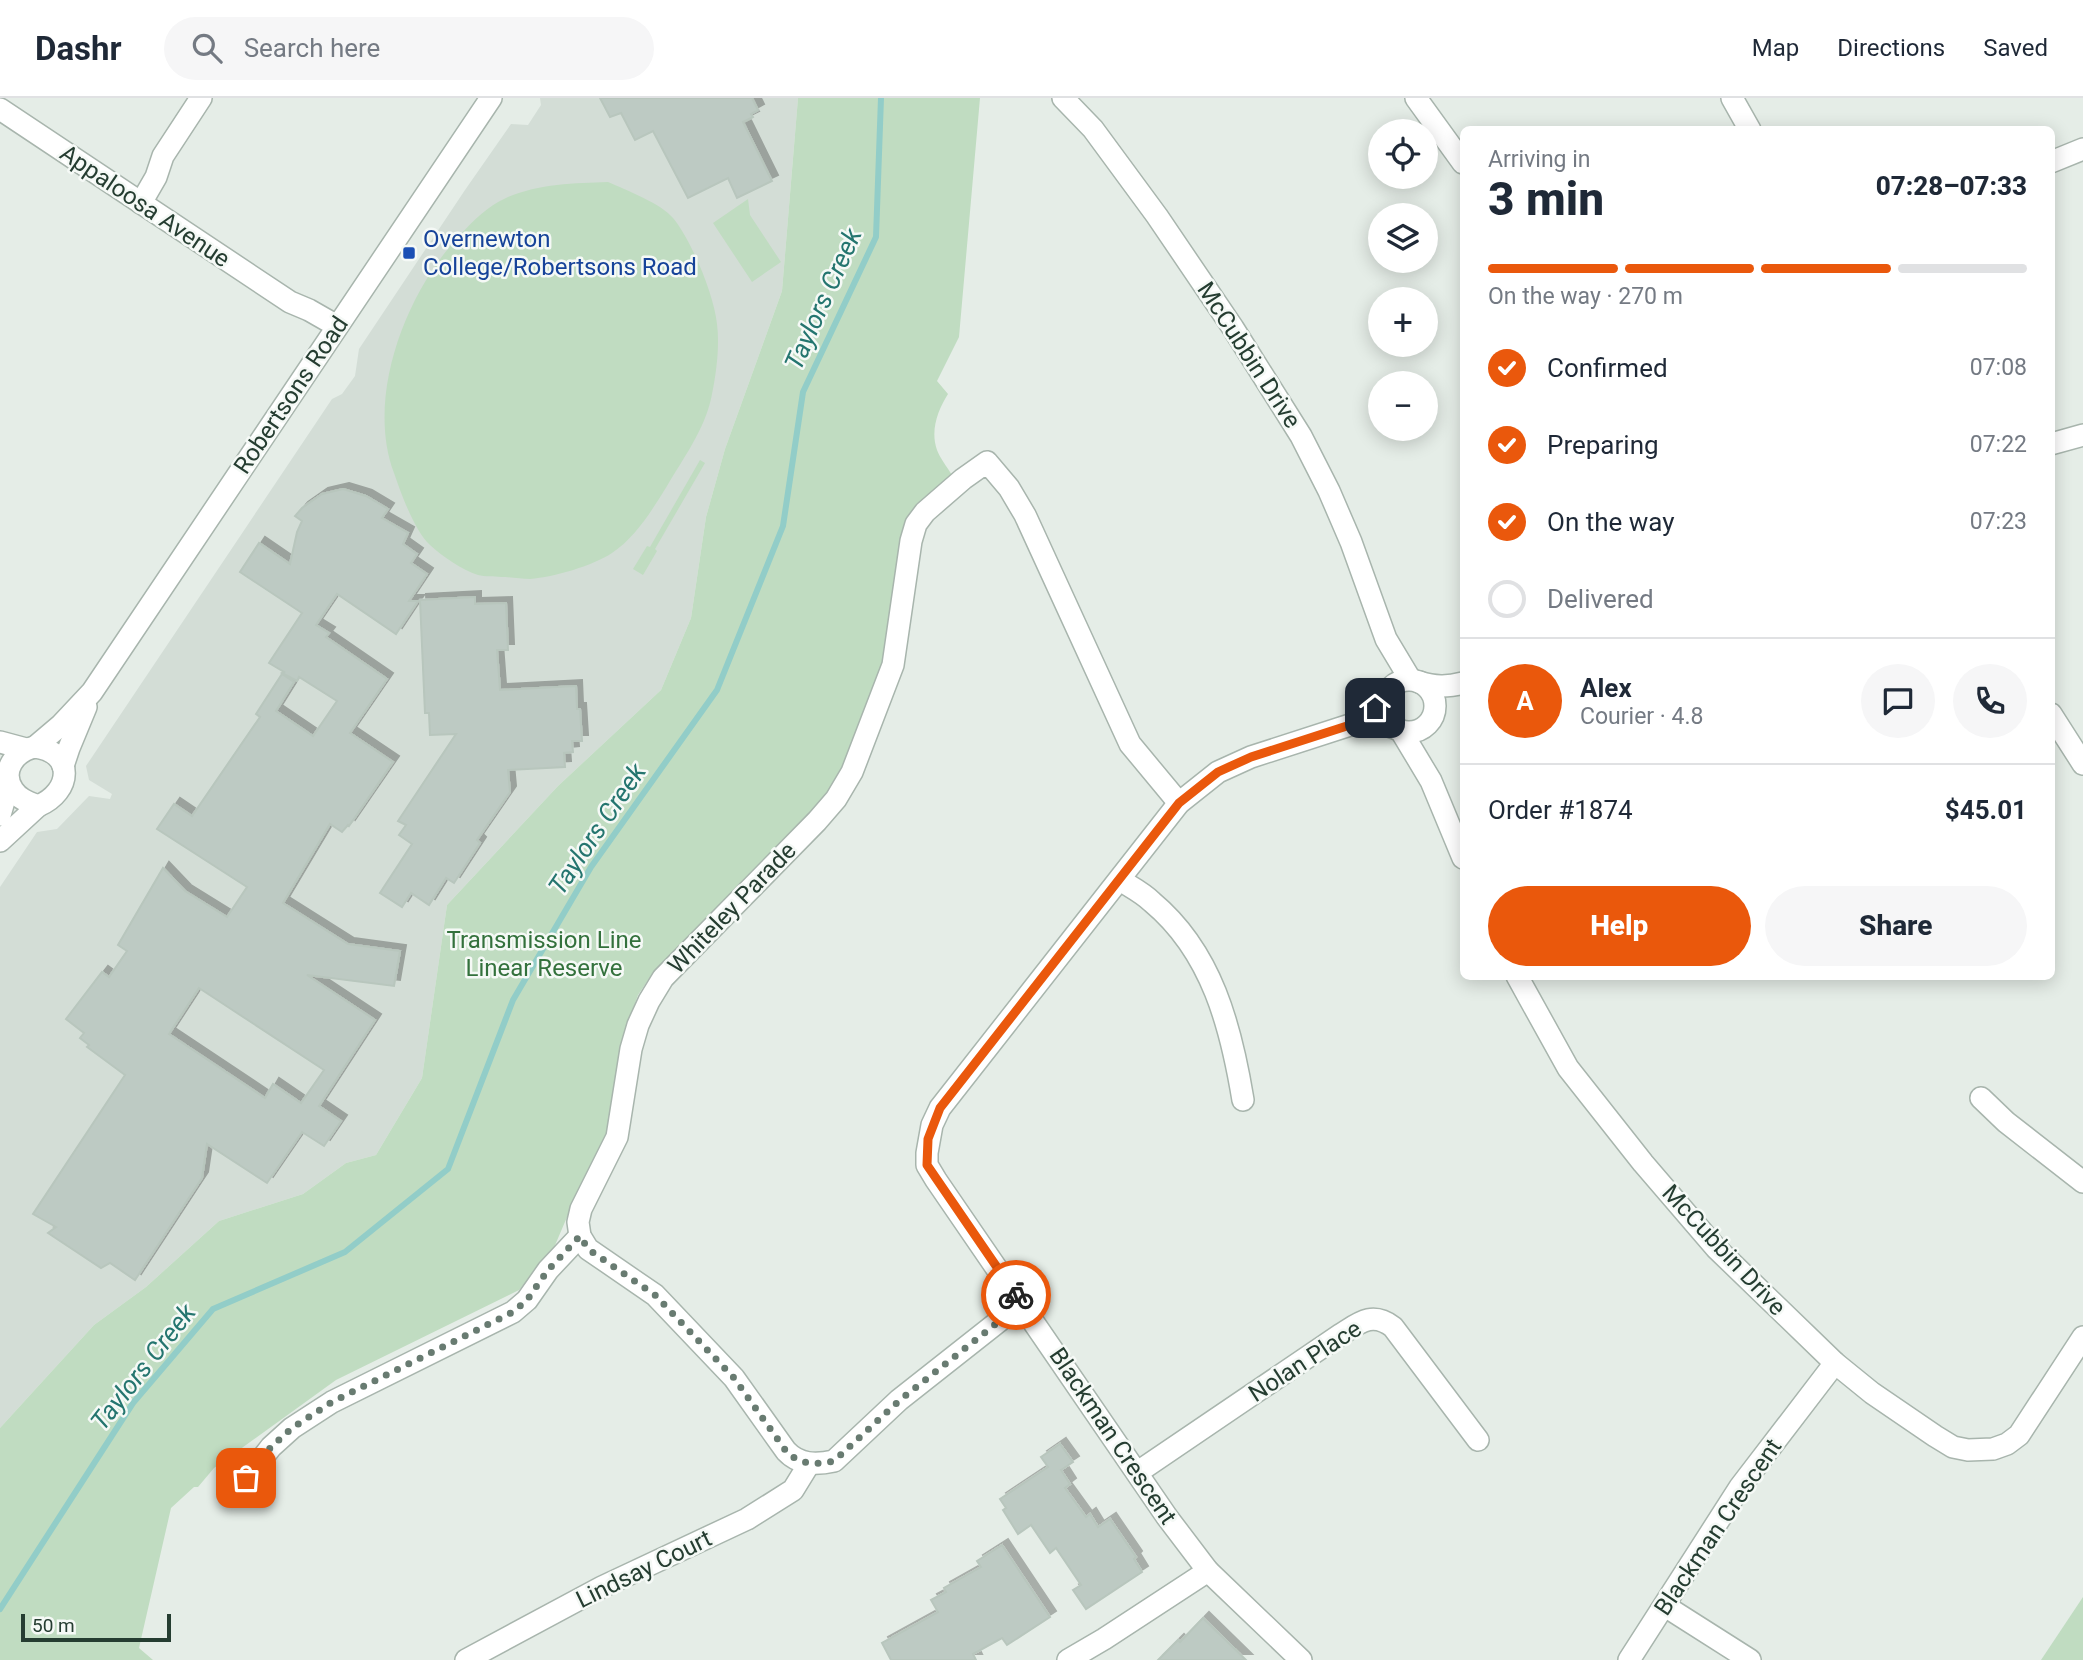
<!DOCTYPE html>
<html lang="en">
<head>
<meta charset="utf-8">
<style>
  :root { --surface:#fff; --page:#f6f6f7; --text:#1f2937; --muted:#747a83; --line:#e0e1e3; --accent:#ea580c }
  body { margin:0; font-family:Roboto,sans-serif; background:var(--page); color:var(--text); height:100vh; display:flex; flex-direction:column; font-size:26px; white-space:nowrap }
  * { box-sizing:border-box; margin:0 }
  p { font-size:23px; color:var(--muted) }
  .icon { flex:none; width:38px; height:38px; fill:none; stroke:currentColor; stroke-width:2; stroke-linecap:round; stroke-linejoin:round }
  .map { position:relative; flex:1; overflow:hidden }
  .side { position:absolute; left:1460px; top:28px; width:595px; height:854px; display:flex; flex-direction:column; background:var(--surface); border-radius:10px; box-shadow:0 4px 18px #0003 }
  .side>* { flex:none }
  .controls { position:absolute; left:1368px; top:21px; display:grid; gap:14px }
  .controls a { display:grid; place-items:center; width:70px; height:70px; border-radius:50%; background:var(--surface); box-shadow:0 4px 18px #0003; font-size:35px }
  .scale { position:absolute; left:21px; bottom:18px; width:150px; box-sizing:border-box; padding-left:7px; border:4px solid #253d31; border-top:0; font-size:19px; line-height:24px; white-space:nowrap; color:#253d31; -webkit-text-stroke:5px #f5f9f6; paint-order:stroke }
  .pin { position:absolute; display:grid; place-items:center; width:60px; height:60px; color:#fff; margin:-30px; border-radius:14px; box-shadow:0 4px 10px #0006 }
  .courier { position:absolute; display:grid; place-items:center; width:70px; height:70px; margin:-35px; border:5px solid #ea580c; border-radius:50%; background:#fff; color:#222; box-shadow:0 2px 9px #0007 }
  .headline em { font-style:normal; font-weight:800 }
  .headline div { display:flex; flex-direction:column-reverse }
  .headline { display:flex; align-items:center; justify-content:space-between; height:119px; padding:0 28px }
  h1 { font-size:46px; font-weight:800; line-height:52px }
  .bar { display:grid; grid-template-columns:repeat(4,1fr); gap:10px 7px; align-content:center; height:84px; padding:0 28px }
  .bar i { height:9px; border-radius:5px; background:var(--line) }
  .bar .current { background:var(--accent) }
  .bar p { grid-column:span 4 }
  .line { display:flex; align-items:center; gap:18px; padding:0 28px; border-top:2px solid var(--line) }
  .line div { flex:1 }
  .round { display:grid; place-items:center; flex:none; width:74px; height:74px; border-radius:37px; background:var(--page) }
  ol { padding:0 28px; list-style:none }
  li { display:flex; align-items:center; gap:21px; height:77px }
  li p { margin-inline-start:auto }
  li .icon { padding:7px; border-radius:50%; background:var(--accent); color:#fff; stroke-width:4 }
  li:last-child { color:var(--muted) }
  li i { width:38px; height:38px; border:4px solid var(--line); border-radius:50% }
  .button { display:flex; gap:14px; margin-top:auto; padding:14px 28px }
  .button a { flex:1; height:80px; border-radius:42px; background:var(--accent); color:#fff; font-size:28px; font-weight:800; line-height:80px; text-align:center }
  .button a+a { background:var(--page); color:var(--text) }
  header { display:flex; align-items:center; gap:42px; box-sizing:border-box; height:98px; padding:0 35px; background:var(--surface); border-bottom:2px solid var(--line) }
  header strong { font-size:33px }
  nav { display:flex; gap:38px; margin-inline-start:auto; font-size:24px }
  .search { width:490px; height:63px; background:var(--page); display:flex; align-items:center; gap:18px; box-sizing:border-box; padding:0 24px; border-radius:38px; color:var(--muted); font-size:26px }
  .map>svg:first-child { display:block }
</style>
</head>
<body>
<header>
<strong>Dashr</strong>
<div class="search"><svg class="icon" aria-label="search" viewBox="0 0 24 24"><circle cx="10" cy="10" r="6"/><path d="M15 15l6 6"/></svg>Search here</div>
<nav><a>Map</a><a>Directions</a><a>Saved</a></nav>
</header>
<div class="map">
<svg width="2083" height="1562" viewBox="0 0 2083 1562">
  <defs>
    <filter id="shadow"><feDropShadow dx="6" dy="-6" stdDeviation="0" flood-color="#0004"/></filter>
  </defs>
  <rect width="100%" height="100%" fill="#e5ede7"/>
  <!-- built -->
  <path fill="#d3ddd6" d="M540,0H798L782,193L725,351L706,419L691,520L661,592L558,688L447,807L422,980L376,1057L346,1065L303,1096L219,1123L146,1189L94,1227L0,1330V789L37,734L57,731L89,698L110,701L112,696L89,682L86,668L332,301L342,296L355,278L359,251L465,92L511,26L528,27L541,7Z"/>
  <!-- green -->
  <g fill="#c0dcc1">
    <path d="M798,0H980L959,239L937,283L948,296C938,312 930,332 937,352C940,360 947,369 952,377L930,396L890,532L882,566L866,611L846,663L834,685L818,706L652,876L638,897L623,939L610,1020L602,1051L573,1105L553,1152L519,1192L336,1282L214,1370L198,1389H194L171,1410L139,1550L153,1562H0V1330L94,1227L146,1189L219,1123L303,1096L346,1065L376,1057L422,980L447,807L558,688L661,592L691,520L706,419L725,351L782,193Z"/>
    <path d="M608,84C626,92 662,106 673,120C692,143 714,197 717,226C720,249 716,278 711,301C704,332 683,361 667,388C652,412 636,439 612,455C592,468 554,479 530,481C521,481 511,479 501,479C494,478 485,479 478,477C462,472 442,458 430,447C414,432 401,395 394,375C365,298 407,192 461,136C474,122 488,108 506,100C537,86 574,85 608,84Z"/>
    <path d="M748,101L750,117L781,164L752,184L713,125Z"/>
    <path d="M700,362L705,365L655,451L657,453L643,477L633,471L647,448L650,449Z"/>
    <path d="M2083,1499V1562H2041Z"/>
  </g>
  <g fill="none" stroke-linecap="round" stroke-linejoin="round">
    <!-- stream -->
    <path stroke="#92cdc8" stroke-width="6" d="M0,1511L133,1305L213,1211L345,1154L448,1071L513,902L591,769L717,592L783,428L803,294L876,139L881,0"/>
  </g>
  <!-- building -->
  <g fill="#bdcac3" stroke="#b8c6bd" stroke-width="2" fill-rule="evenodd" filter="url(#shadow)">
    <path d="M600,0H752L758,12L751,16L753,19L743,24L772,83L737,100L728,80L688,100L653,33L635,42L621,15L610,19Z"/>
    <path d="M343,391L366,398L388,411L382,420L408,435L403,446L417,456L411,465L427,476L409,503H418L396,536L337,496L316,527L329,535L326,539L387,581L350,635L393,664L349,728L348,727L342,734L330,726L283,805L348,846L400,853L394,888L307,877L375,922L319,1008L341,1023L324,1048L302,1034L267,1085L207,1046L202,1080L135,1182L110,1165L101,1170L48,1135L56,1129L33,1116L125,977L87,949L89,947L80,940L84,935L66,921L102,874L109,879L127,853L118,847L163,770L185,793L227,819L247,789L157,731L174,706L192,718L260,619L256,616L282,576L294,584L276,613L313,638L337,603L299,579L297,583L282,575L284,574L269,565L302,515L240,474L259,445L290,466L297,434L302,423L295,418L302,410L322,396ZM199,890L324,972L301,1005L273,986L265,1000L169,936Z"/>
    <path d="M475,499V506L506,505L508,552H497L500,592L576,588L577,611H580L582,643H572L573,654L564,655L565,669L508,672L510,694L477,742L480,745L454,785L446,780L429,807L411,795L402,809L380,795L412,746L399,737L406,727L398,723L456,636L430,637L429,615H425L420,502Z"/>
    <path d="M1060,1346L1073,1364L1061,1372L1070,1386L1065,1390L1086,1419L1090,1416L1098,1429L1110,1421L1136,1459L1134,1461L1142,1474L1086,1511L1073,1492L1081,1487L1056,1450L1050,1455L1031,1427L1018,1436L1003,1412L1006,1410L1000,1401L1048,1369L1041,1359Z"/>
    <path d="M1002,1447L1050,1519L1007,1547L1002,1540L973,1556L976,1562H891L882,1545L938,1514L931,1502L946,1494L944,1490L981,1469L977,1463Z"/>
    <path d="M1203,1520L1246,1562H1158L1178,1542L1180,1544Z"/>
  </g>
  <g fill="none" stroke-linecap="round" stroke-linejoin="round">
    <!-- minor casing -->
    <g stroke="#a8b5ad" stroke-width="24">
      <g id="minor">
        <path d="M1063,0L1093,31L1157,118L1233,230L1301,338L1329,393L1351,444L1386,541L1410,581"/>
        <path d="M1416,0L1463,65"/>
        <path d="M1732,0L1750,32"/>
        <path d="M0,11L290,204L309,212L337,228"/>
        <path d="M2051,64L2083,51"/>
        <path d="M141,105L156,79L163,58L201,0"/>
        <path d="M2051,346L2083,337"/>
        <circle cx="1409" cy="608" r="26"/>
        <path d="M1419,584C1435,589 1447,589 1463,585"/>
        <path d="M2051,616L2083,666"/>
        <path d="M1401,633L1431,683L1463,760"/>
        <path d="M0,644L26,651"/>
        <path d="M1120,782C1131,789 1143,795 1152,804C1212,854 1231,929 1243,1002"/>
        <path d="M1517,878L1568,970L1643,1065L1716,1150L1835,1265L1872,1295L1935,1338L1953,1349L1968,1352L1993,1351L2007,1346L2019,1337L2083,1239"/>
        <path d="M1981,1000L2006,1024L2083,1084"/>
        <path d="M1022,1205L899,1302L834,1363C816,1367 799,1367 786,1353L734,1280L655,1197L588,1151L580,1138L578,1124L581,1111L617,1039L631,951L638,927L649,903L663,880L817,723L836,701L852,674L893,567L911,443L916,426L925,414L963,381L987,364L1009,390L1025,417L1130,646L1179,705"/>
        <path d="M1138,1374L1340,1237C1359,1225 1372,1213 1393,1229L1478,1342"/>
        <path d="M237,1393L271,1349L292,1330L332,1304L513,1214L527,1202L548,1172L580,1138"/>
        <path d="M1665,1508L1750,1562"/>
        <path d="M466,1562L602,1489L747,1421L793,1392L809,1366"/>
        <path d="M1068,1562L1104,1541L1208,1473"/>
        <path d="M1301,1562L1208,1473L1167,1419L936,1082L927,1067V1055L932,1027L940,1010L1179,705L1218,674L1251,659L1350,627L1383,626L1394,630"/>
        <path d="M1629,1562L1740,1389L1835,1265"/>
      </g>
    </g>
    <!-- tertiary casing -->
    <g stroke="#a8b5ad" stroke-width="24">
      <g id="tertiary">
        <path d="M35,649L61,627L92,594L491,0"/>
        <path d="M35,649C75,654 72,694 38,708C28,704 19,701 13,692C0,673 15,653 35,649Z"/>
        <path d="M63,668L69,650L86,609"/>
        <path d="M0,717L9,686"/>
        <path d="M0,743L38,708"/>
      </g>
    </g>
    <!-- minor -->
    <use href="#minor" stroke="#fff" stroke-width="21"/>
    <!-- tertiary -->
    <use href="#tertiary" stroke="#fff" stroke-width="21"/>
  </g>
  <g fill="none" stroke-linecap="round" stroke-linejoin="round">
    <!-- done -->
    <path stroke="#687b71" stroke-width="7" stroke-dasharray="0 12.6" d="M246,1380L271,1349L292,1330L332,1304L513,1214L527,1202L548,1172L580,1138L588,1151L655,1197L734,1280L786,1353C799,1367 816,1367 834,1363L900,1302L1022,1205L1016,1197"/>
    <!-- route -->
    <path stroke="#ea580c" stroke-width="9" d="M1016,1197L927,1067L928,1041L940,1010L1179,705L1218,674L1251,659L1350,627L1375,610"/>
  </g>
  <!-- markers -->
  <rect fill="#1a4fb4" stroke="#f5f9f6" stroke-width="2.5" x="402" y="148" width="14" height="14" rx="3.5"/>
  <g text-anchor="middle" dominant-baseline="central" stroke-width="5" stroke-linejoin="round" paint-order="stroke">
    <!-- street labels -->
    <g font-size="24" fill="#253d31" stroke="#f5f9f6">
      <text transform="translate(145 108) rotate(34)">Appaloosa Avenue</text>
      <text transform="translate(1249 257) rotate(57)">McCubbin Drive</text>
      <text transform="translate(291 297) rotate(-56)">Robertsons Road</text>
      <text transform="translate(732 810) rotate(-46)">Whiteley Parade</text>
      <text transform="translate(1724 1152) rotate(47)">McCubbin Drive</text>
      <text transform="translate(1305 1263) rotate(-33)">Nolan Place</text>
      <text transform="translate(1113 1338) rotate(56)">Blackman Crescent</text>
      <text transform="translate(1718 1429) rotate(-56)">Blackman Crescent</text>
      <text transform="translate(644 1471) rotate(-26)">Lindsay Court</text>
    </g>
    <!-- transit labels -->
    <g font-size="24" fill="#164399" stroke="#f5f9f6" text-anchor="start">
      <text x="423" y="141">Overnewton<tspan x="423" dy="28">College/Robertsons Road</tspan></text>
    </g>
    <!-- park labels -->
    <g font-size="24" fill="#33713c" stroke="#f5f9f6">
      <text x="544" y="842">Transmission Line<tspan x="544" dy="28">Linear Reserve</tspan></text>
    </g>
    <!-- water labels -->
    <g font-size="26" font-style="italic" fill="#24756f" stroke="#f5f9f6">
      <text transform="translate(823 201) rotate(-66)">Taylors Creek</text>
      <text transform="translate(597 731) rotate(-56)">Taylors Creek</text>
      <text transform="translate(143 1269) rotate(-52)">Taylors Creek</text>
    </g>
  </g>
</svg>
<div class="controls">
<a><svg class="icon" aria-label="locate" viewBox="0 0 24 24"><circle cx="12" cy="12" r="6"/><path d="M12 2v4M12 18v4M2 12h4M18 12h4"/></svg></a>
<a><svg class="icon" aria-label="layers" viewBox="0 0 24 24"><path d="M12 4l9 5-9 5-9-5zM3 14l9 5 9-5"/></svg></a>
<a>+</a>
<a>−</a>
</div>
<div class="scale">50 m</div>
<div class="pin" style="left:246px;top:1380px;background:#ea580c"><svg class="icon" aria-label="bag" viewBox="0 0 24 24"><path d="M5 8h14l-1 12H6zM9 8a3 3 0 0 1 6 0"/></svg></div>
<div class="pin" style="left:1375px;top:610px;background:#1f2937"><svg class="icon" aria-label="home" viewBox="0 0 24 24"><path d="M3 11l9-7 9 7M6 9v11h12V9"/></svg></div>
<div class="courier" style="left:1016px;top:1197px"><svg class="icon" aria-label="bike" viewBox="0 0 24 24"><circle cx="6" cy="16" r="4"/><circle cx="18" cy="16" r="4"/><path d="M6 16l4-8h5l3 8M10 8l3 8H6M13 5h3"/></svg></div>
<section class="side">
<div class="headline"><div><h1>3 min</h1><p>Arriving in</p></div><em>07:28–07:33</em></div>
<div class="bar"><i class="current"></i><i class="current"></i><i class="current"></i><i></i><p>On the way · 270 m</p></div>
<ol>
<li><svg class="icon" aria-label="check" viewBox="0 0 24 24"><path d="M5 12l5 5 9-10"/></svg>Confirmed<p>07:08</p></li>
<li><svg class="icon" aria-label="check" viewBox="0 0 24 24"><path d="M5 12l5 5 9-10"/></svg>Preparing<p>07:22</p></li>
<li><svg class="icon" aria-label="check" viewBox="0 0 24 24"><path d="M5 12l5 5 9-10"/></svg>On the way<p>07:23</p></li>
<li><i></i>Delivered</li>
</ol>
<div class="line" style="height:126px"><b class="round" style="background:var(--accent);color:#fff">A</b><div><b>Alex</b><p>Courier · 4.8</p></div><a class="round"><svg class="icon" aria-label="chat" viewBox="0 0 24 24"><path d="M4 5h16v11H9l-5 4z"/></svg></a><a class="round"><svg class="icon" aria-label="phone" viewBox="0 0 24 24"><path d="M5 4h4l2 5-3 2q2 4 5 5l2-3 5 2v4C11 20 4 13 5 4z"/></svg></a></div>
<div class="line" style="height:91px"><div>Order #1874</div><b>$45.01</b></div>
<div class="button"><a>Help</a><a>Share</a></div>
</section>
</div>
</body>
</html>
